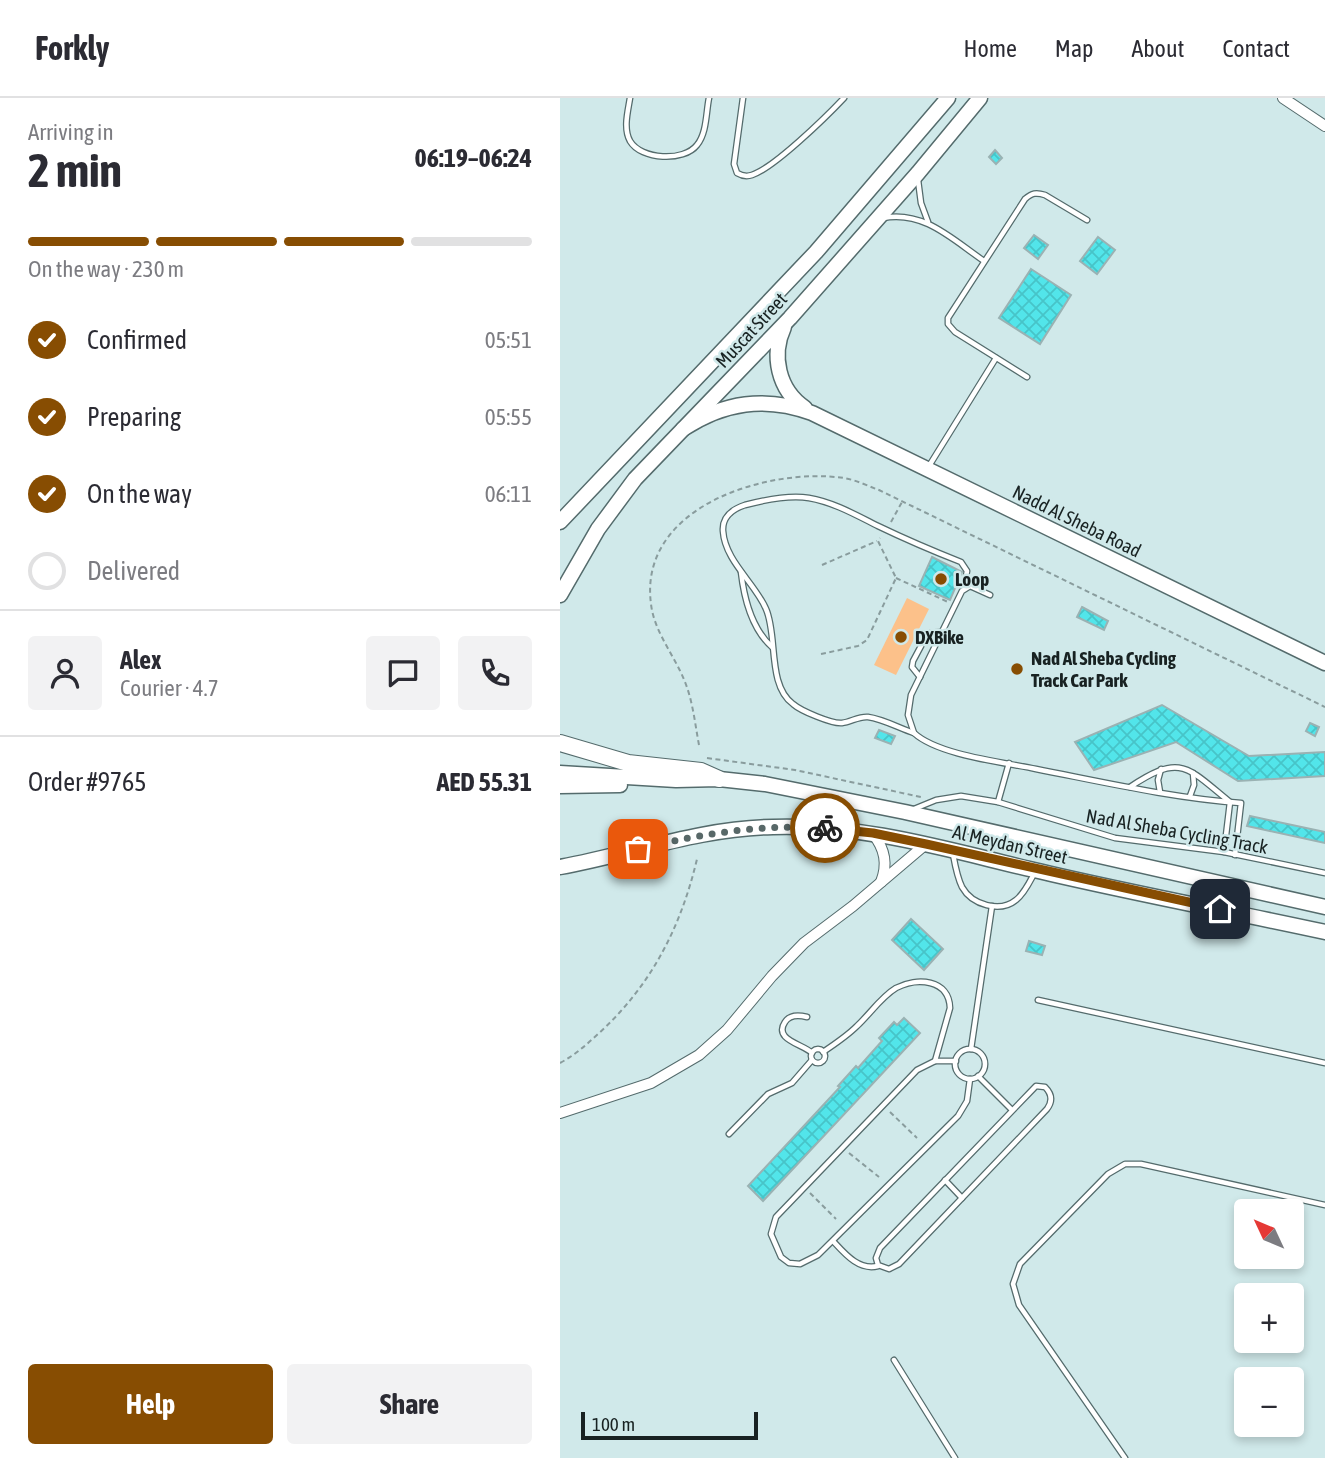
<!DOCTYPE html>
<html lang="en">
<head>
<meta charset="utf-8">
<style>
  :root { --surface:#fff; --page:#f2f2f3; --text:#2b2b33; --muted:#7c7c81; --line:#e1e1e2; --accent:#874d02 }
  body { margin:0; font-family:"Asap Condensed",sans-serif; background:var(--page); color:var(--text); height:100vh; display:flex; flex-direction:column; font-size:26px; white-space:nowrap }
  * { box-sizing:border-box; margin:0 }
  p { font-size:23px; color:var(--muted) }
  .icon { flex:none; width:38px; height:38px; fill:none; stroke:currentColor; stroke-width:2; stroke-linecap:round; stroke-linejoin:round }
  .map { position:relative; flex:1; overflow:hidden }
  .details { display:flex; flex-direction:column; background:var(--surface); width:560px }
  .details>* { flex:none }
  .needle { width:46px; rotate:314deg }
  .buttons { position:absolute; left:674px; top:1101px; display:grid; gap:14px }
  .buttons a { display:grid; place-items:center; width:70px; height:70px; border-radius:7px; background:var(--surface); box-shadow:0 4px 10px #0003; font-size:35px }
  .scale { position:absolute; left:21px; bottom:18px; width:177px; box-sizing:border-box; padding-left:7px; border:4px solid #182222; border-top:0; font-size:19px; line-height:24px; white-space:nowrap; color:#182222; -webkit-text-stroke:5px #d0e9ea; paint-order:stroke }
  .pin { position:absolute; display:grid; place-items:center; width:60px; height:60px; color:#fff; margin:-30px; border-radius:14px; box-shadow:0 4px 10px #0006 }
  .courier { position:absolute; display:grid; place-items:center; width:70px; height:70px; margin:-35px; border:5px solid #874d02; border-radius:50%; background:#fff; color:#222; box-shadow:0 2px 9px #0007 }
  .summary em { font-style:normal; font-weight:700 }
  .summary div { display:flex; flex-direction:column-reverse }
  .summary { display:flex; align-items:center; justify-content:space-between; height:119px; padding:0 28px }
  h1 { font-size:46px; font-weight:700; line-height:52px }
  .bar { display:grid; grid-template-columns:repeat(4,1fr); gap:10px 7px; align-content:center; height:84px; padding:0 28px }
  .bar i { height:9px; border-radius:5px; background:var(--line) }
  .bar .on { background:var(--accent) }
  .bar p { grid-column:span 4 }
  .line { display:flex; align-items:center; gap:18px; padding:0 28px; border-top:2px solid var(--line) }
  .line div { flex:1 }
  .round { display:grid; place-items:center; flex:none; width:74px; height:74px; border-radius:7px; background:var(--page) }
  ol { padding:0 28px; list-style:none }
  li { display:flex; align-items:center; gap:21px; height:77px }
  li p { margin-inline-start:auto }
  li .icon { padding:7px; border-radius:50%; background:var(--accent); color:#fff; stroke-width:4 }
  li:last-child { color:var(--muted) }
  li i { width:38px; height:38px; border:4px solid var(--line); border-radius:50% }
  .cta { display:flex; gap:14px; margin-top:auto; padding:14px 28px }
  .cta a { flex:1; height:80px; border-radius:7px; background:var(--accent); color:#fff; font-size:28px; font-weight:700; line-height:80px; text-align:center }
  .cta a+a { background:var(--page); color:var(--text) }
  header { display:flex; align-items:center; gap:42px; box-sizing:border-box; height:98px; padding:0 35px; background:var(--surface); border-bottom:2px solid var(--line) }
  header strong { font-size:33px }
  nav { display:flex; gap:38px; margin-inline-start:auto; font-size:24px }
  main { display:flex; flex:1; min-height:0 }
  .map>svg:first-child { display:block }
</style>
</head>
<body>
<header>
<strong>Forkly</strong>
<nav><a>Home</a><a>Map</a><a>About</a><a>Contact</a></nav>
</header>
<main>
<section class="details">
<div class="summary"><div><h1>2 min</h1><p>Arriving in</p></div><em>06:19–06:24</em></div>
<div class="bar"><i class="on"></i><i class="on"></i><i class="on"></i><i></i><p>On the way · 230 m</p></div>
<ol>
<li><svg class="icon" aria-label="check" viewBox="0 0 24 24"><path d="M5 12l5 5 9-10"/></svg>Confirmed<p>05:51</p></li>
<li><svg class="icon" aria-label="check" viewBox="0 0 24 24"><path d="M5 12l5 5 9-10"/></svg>Preparing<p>05:55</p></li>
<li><svg class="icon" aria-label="check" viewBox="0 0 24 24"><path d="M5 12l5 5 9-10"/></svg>On the way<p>06:11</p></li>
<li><i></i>Delivered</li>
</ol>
<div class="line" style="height:126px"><a class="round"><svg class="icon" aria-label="person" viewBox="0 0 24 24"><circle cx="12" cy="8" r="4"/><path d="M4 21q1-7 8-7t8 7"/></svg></a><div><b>Alex</b><p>Courier · 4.7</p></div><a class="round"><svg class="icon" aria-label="chat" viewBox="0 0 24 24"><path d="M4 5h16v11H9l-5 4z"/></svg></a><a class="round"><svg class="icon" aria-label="phone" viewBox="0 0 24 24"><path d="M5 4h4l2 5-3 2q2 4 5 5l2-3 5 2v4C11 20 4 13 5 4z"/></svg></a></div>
<div class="line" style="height:91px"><div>Order #9765</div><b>AED 55.31</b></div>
<div class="cta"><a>Help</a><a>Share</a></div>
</section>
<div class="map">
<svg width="765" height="1360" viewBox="0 0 765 1360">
  <defs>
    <pattern id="building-cross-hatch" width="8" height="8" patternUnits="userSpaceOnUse" patternTransform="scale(1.75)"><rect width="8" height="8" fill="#52e5ea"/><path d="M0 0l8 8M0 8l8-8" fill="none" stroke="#47c4c8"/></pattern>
  </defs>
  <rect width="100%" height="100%" fill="#d0e9ea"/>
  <!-- park -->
  <path fill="#fcc18a" d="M347,500L369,511L336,577L314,567Z"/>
  <!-- building -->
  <g fill="url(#building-cross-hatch)" stroke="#9ab2b3" stroke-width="2">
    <path d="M435,52L442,60L436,66L429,59Z"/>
    <path d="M474,137L488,147L478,161L464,150Z"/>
    <path d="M538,139L555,152L537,176L520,163Z"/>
    <path d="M471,171L511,197L480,246L439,220Z"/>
    <path d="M372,459L402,474L390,502L359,488Z"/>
    <path d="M522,509L548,523L544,532L517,519Z"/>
    <path d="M602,607L689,658L765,654V678L678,683L616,644L534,672L515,644Z"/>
    <path d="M750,625L759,629L755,638L746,633Z"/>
    <path d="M319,632L335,638L331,646L315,640Z"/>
    <path d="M690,718L765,734V745L687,728Z"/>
    <path d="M351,821L383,851L364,872L332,842Z"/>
    <path d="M469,843L485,848L482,857L466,853Z"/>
    <path d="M344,920L360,935L203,1103L188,1088L280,989L278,988L296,968L298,970L322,943L319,940L334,924L337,927Z"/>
  </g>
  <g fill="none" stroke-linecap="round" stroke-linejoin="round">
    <!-- lane casing -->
    <g stroke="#546b6c" stroke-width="7">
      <g id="lane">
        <path d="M70,0C68,13 63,30 70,43C81,62 124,64 137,47C147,35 146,14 149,0"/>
        <path d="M183,0L174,66L177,75C182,78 186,79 192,77C214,70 267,18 284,0"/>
        <path d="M358,82L361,105L368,124"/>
        <path d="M323,120C364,112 393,142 424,163"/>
        <path d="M467,279L395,234L388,226V220L465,101C472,95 476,94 485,97L527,122"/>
        <path d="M369,368L436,260"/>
        <path d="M181,474C184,500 192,531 212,549"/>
        <path d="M430,497L410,488L402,493L351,597L348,617L354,635C378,657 442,664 476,671C543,684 612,700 681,705L675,757"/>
        <path d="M360,579L352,569L353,563L368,535L381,534"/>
        <path d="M354,635C339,630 323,621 308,619C299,618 291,624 282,625C272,626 241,613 233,606C207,587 218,538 206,511C195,485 165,463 163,433C162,418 173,411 185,407C204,402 229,397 249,400C273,404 296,417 318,428C345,441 373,453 401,464L407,473L404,490"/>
        <path d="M570,689C621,655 627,669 670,704L664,754"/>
        <path d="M600,694L598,682L601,671"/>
        <path d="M630,698L634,687L633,675"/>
        <path d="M438,704L449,665"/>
        <path d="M354,711L376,702L401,698L438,704L555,740L664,754L765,775"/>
        <path d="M393,756C395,767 397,779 402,789C412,807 440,815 456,802C465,795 470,783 475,774"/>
        <path d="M478,902L765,965"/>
        <path d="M247,919C239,917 230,916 225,924C213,942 243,946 252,955"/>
        <path d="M411,951L432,808"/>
        <circle cx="410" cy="966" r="15"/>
        <circle cx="258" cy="958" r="7"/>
        <path d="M263,954C275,946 287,938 297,928C310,916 321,899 336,890C357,879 389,881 390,910L375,963"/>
        <path d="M396,963H375L357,972L216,1119L211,1136L221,1159L229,1165L240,1166L258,1157L398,1018L407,1003L410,981"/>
        <path d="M418,978L452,1012"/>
        <path d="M476,988L485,989C492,996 493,1003 487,1011L339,1166L329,1171L318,1167L316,1160L320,1150Z"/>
        <path d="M169,1036L208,996L232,985L252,962"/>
        <path d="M385,1082L402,1100"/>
        <path d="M273,1143C285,1156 299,1173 318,1168"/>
        <path d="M334,1262L395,1360"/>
        <path d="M565,1360L459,1207L453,1186L460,1166L548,1076L565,1066H581L765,1107"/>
      </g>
    </g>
    <!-- street casing -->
    <g stroke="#546b6c" stroke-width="12">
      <g id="street">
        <path d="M723,0L765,28"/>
        <path d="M313,736C325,751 328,766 321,784"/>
        <path d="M0,1015L91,985L139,957L167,932L212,878L244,845L293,808L366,746"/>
      </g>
    </g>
    <!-- secondary casing -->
    <g stroke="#546b6c" stroke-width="17">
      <g id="secondary">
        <path d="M224,229C211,257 218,292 245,310"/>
        <path d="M123,331C164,304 205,298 252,315L765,565"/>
        <path d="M0,424L256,154L388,0"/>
        <path d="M0,497L38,431L75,381L230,220L358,75L420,0"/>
        <path d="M0,675L116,682L159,681L205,686L345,714L765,809"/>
        <path d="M0,688L60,687"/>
        <path d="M0,769C71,756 140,730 213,729C303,726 388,752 474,772C571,795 668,813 765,834"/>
      </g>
    </g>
    <!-- primary casing -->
    <g stroke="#546b6c" stroke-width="18">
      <path id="primary" d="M0,645L68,665L141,673L159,681"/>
    </g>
    <!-- path -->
    <g stroke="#899c9d" stroke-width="2" stroke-dasharray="5 3.5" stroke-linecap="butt">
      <path d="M331,424L342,404"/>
      <path d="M262,467L317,443"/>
      <path d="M336,480L388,504"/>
      <path d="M261,556L298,548L307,542L336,480L318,443L320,440"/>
      <path d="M139,647C135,626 133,604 125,584C115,558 94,534 91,506C78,408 208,369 284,380C296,382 308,388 319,392L765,609"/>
      <path d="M147,660L235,672L361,699"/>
      <path d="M0,965C15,957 26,947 38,936C91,888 121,829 137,761"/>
      <path d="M330,1014L357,1040"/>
      <path d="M289,1055L319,1079"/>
      <path d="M250,1095L276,1121"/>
    </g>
    <!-- lane -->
    <use href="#lane" stroke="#fff" stroke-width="4.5"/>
    <!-- street -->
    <use href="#street" stroke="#fff" stroke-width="10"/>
    <!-- secondary -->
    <use href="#secondary" stroke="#fff" stroke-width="14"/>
    <!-- primary -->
    <use href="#primary" stroke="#fff" stroke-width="16"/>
  </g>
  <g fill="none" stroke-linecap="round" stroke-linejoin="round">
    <!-- done -->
    <path stroke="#586868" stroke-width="7" stroke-dasharray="0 12.6" d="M78,751C140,736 201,726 265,730"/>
    <!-- route -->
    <path stroke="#874d02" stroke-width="9" d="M265,730L313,735L366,746L660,811"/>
  </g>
  <!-- markers -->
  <g fill="#874d02" stroke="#d0e9ea" stroke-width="2.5">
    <circle cx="381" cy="481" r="7"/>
    <circle cx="341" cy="539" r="7"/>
    <circle cx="457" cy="571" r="7"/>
  </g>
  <g text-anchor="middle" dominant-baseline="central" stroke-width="5" stroke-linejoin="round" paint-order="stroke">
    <!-- street labels -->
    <g font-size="19" fill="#182222" stroke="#d0e9ea">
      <text transform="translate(191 232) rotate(-47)">Muscat Street</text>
      <text transform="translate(517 423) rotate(26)">Nadd Al Sheba Road</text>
      <text transform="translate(617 733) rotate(10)">Nad Al Sheba Cycling Track</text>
      <text transform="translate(450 746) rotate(13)">Al Meydan Street</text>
    </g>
    <!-- poi labels -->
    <g font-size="19" font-weight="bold" fill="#182222" stroke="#d0e9ea" text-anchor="start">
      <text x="395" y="481">Loop</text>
      <text x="355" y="539">DXBike</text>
      <text x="471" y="560">Nad Al Sheba Cycling<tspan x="471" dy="22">Track Car Park</tspan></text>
    </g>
  </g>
</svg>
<div class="buttons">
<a><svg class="needle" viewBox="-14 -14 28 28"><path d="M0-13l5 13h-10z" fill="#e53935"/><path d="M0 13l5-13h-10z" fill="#7c7c81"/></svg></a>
<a>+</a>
<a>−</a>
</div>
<div class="scale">100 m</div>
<div class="pin" style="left:78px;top:751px;background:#ea580c"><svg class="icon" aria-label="bag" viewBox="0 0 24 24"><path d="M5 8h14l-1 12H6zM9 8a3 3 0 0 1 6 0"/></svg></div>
<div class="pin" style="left:660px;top:811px;background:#1f2937"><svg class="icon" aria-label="home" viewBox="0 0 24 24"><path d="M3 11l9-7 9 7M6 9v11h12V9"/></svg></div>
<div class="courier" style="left:265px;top:730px"><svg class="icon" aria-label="bike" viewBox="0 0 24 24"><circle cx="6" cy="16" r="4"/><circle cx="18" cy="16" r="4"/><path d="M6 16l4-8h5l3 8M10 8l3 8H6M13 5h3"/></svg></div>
</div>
</main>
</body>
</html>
